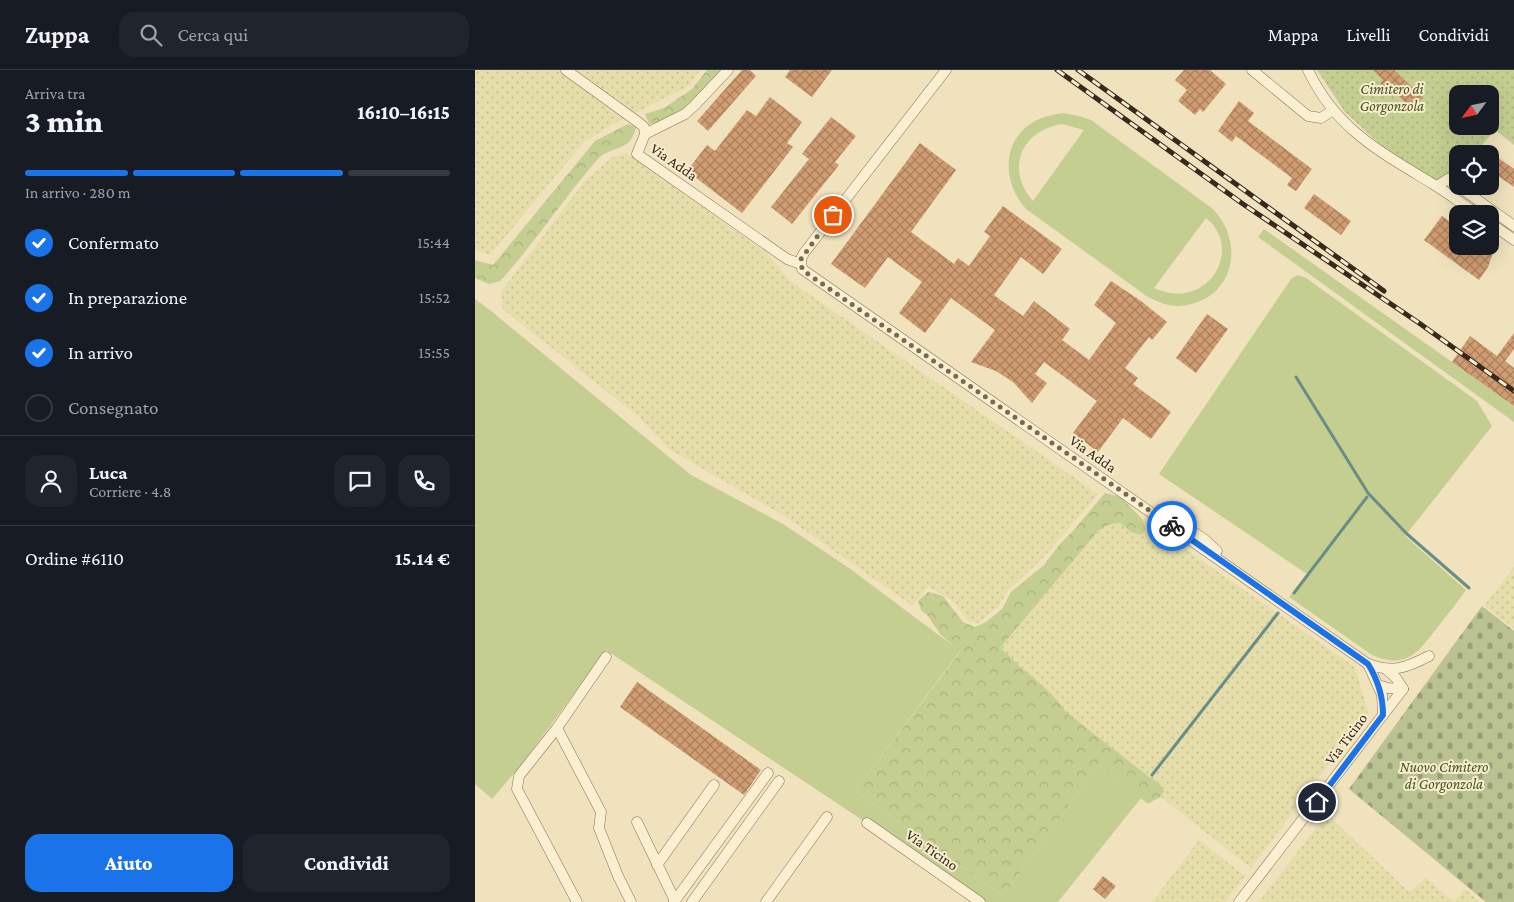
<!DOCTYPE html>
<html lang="it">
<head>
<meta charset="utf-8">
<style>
  :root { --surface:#171b24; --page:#20242c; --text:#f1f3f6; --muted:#9ea1a6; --line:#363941; --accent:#1a73e8 }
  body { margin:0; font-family:"Crimson Pro",serif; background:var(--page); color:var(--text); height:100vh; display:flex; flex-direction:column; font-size:19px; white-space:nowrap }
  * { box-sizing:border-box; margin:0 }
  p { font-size:16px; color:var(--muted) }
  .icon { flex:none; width:28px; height:28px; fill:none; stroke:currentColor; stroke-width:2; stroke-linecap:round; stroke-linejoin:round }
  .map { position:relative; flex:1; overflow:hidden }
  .drawer { display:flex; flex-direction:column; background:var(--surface); width:475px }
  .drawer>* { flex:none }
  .needle { width:32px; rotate:237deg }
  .controls { position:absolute; left:974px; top:15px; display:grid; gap:10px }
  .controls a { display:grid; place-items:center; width:50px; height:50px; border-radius:10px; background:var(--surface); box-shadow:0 5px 20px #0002; font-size:25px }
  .pin { position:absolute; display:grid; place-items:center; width:42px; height:42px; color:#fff; margin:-21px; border:2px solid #fff; border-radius:50%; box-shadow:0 1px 5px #0007 }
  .courier { position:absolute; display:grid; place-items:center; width:50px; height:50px; margin:-25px; border:4px solid #1a73e8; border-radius:50%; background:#fff; color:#222; box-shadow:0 1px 6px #0007 }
  .head em { font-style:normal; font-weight:800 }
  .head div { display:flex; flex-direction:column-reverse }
  .head { display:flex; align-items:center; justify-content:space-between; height:85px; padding:0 25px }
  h1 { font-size:32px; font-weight:800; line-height:38px }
  .bar { display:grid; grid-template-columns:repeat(4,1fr); gap:8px 5px; align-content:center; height:60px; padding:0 25px }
  .bar i { height:6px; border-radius:4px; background:var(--line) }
  .bar .current { background:var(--accent) }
  .bar p { grid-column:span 4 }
  .line { display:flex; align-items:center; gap:12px; padding:0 25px; border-top:1px solid var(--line) }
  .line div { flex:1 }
  .round { display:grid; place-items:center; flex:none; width:52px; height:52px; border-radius:15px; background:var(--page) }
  ol { padding:0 25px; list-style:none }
  li { display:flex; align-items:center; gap:15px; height:55px }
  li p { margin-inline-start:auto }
  li .icon { padding:5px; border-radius:50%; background:var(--accent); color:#fff; stroke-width:4 }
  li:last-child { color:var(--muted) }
  li i { width:28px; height:28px; border:2px solid var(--line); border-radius:50% }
  .action { display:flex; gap:10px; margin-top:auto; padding:10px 25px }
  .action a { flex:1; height:58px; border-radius:15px; background:var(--accent); color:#fff; font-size:20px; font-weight:800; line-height:58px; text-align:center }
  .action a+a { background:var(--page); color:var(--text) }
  header { display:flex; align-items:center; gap:30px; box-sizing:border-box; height:70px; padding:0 25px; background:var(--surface); border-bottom:1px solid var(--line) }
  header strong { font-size:24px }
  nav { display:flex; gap:28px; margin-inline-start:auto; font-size:18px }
  .search { width:350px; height:45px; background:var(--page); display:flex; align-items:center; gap:12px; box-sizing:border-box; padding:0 18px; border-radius:15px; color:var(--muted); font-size:19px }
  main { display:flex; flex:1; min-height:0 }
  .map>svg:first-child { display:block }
</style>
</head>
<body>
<header>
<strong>Zuppa</strong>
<div class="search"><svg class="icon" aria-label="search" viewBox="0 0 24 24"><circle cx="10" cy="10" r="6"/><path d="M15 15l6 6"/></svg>Cerca qui</div>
<nav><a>Mappa</a><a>Livelli</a><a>Condividi</a></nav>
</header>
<main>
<section class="drawer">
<div class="head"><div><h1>3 min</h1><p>Arriva tra</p></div><em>16:10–16:15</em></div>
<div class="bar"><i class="current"></i><i class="current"></i><i class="current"></i><i></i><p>In arrivo · 280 m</p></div>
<ol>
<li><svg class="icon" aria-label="check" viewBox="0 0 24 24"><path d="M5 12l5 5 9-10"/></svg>Confermato<p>15:44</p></li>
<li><svg class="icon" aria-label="check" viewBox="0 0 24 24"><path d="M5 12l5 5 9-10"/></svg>In preparazione<p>15:52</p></li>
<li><svg class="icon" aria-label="check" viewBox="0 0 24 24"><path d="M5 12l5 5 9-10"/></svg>In arrivo<p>15:55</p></li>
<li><i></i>Consegnato</li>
</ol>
<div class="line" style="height:90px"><a class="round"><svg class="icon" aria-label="person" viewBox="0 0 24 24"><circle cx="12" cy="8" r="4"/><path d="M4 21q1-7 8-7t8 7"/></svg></a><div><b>Luca</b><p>Corriere · 4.8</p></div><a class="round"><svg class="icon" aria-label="chat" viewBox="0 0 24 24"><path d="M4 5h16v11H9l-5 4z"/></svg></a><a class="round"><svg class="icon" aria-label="phone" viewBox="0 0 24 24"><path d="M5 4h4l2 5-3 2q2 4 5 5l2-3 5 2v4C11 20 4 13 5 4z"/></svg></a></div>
<div class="line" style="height:65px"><div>Ordine #6110</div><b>15.14 €</b></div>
<div class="action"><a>Aiuto</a><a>Condividi</a></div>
</section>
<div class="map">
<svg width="1039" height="832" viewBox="0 0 1039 832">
  <defs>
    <pattern id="farmland-dots" width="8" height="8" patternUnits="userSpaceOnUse" patternTransform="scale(1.25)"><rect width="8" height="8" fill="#e5deaa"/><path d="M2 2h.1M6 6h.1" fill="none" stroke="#c5be92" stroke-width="1.8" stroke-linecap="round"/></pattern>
    <pattern id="forest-crowns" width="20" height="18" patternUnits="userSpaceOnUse" patternTransform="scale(1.25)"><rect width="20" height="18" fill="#c4ce91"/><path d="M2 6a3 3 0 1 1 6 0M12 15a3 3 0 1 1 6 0" fill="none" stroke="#a9b17c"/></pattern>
    <pattern id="cemetery-stones" width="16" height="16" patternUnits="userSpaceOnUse" patternTransform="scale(1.25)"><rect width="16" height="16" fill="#bac291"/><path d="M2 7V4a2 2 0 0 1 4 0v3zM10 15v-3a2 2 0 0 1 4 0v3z" fill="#989e76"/></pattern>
    <pattern id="park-dots" width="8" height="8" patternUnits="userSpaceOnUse" patternTransform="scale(1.25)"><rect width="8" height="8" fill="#c4ce91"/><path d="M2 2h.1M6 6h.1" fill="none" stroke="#a9b17c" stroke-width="1.8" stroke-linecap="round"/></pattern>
    <pattern id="building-cross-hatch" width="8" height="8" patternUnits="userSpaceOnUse" patternTransform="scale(1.25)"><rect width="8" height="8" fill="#d09c71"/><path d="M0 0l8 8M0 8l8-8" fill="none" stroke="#aa7f5c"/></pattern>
  </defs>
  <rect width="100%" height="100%" fill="#efe2bd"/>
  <!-- farmland -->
  <g fill="url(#farmland-dots)">
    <path d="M0,0H225L212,17L138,54L109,72L15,185L0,180Z"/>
    <path d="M151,83L291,182L315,211L623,424L570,486L533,520L523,537L503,553L493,551L478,531L453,516L438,536L306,444L194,379L164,347L28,239L26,222L109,112L136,88Z"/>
    <path d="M667,449L880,597L893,642L776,798L514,591L623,461L633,455L644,452L656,462L671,459Z"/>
    <path d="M1039,497V558L1009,536Z"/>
    <path d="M852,744L934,822L951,808L979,832L990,819L1005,832H784Z"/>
    <path d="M724,770L770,806L750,832H677Z"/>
  </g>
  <!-- grass -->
  <g fill="#c4ce91" fill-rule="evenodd">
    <path d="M587,43L604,46L616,50L738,139C773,176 756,234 703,236C693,236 683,232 673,227L551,139C527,112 526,70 560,51C569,46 578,45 587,43ZM587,54L609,60L558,131C530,99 546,61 587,54ZM731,148C770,179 732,243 679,218Z"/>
    <path d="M789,159L1039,336V352L783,167Z"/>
    <path d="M823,205L831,208L1002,331L1017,356L930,466L991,520C982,533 972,545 962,558C943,582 932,600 897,585L814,527L832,504L684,404L816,209Z"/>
    <path d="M0,229L16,241L216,405L308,454L374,498L485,581L380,721L528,826L624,694L666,728L583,832H511L131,580L47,694L17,729L0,714Z"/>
  </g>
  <!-- forest -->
  <g fill="url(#forest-crowns)">
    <path d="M232,0H246C226,22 205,51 174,54L170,44L189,38L217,19Z"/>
    <path d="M153,54L161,57C156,83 135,75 122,90C88,129 60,173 25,211L14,214L0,208V190L18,195L120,71Z"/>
    <path d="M630,423L646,427L667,449L671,459L666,465L656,462L644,452L633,455L623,461L525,578C534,584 540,593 549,600C565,613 579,625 591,642L674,707L683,712L689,721L685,727L673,734L624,694L528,826L380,721L485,582L465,564L453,546L446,540L443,531L453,522L468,526L488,552L500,557L511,552L527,539L536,522L569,495L585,474L598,461Z"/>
  </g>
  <!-- cemetery -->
  <path fill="url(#cemetery-stones)" d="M1007,536L1039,561V832H1011L874,719Z"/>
  <!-- park -->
  <path fill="url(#park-dots)" fill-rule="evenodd" d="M842,0H1039V75L1020,60L999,84H982V102L969,117L908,77L870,42ZM982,24H1015V56H982Z"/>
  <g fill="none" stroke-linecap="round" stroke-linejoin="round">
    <!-- stream -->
    <g stroke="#688e86" stroke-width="3">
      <path d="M821,307L893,423L932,464L994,518"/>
      <path d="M819,523L892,427"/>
      <path d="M677,705L803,543"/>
    </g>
  </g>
  <!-- building -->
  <g fill="url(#building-cross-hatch)">
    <path d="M267,0H275L281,6L233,61L222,51Z"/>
    <path d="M315,0H357L337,27L310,7Z"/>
    <path d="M709,0H735L751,14L728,42L725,39L720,45L703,31L712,20L700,10Z"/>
    <path d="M898,0H919L948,28L937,39L914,16L911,19L905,13L908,10Z"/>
    <path d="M295,27L327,52L312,73L318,77L267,143L212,101L232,75L240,81L272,40L281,46Z"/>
    <path d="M764,31L779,43L773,51L837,99L821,121L812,115L817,108L761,66L757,72L743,61Z"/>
    <path d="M356,47L381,66L360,92L364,95L317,154L296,137L334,89L327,84Z"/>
    <path d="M445,73L481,100L436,162L479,194L483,188L494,196L515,166L509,162L528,136L587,179L568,204L546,187L519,225L548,246L559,231L595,259L587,270L614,290L641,253L619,235L636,211L666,231L692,252L677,270L674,267L650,298L663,308L658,314L696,342L676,369L648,348L623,382L598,363L622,331L569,292L560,304L572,313L557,333L538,312L521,301L496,292L520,260L476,228L450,263L424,243L447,212L413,187L390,218L356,194Z"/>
    <path d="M1015,82L1039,99V117L1019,103L1015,105Z"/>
    <path d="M839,124L876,151L866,165L829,138Z"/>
    <path d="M967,146L982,157V176H1009L1018,183L1013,197L1004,210L949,170Z"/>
    <path d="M732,244L753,259L721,303L701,288Z"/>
    <path d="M1039,263V279L1030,291L1039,298V336L977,292L995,266L1022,286Z"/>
    <path d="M162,612L286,700L269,725L145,637Z"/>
    <path d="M628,806L641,816L630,829L618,819Z"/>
  </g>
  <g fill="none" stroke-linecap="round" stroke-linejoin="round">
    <!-- minor casing -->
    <g stroke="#887256" stroke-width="11">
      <g id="minor">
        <path d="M91,0L163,52L169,57L170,64"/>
        <path d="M253,0L219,36L210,44L170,64L162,84L312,189L326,194"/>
        <path d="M471,0L329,183L326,189L327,199L893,594C918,603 931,598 954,586"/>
        <path d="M777,0L833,46L846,48L858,40"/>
        <path d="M833,0C861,59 904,81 958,114C973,123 987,134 1002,144"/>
        <path d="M962,116L973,109L982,116"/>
        <path d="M983,116L1039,156"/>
        <path d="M1015,153L1039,170"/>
        <path d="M685,440L729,469L742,481"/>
        <path d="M131,587L82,658L126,742L124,758L143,806L156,832"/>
        <path d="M893,594L907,625L908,645"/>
        <path d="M911,599L921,608L928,619"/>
        <path d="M903,615L913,618L928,619"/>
        <path d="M82,658L44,706L42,719L102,832"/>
        <path d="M162,752L200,831"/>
        <path d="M392,753L505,832"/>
        <path d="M182,795L239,715"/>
        <path d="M199,832L293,703"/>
        <path d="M217,832L304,711"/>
        <path d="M291,832L352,747"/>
        <path d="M764,832L928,619"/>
      </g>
    </g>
    <!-- minor -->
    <use href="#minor" stroke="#faefd0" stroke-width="10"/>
    <!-- rail casing -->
    <g stroke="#37291b" stroke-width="5">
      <g id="rail">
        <path d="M582,0L768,134L944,253L1039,321"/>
        <path d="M603,0L909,221"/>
      </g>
    </g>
    <!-- rail -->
    <use href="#rail" stroke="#f7eccd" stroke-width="3" stroke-dasharray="9" stroke-linecap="butt"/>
  </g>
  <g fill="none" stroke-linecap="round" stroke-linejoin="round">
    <!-- done -->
    <path stroke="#776a54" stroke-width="5" stroke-dasharray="0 9" d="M358,145L326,189L327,199L333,204L697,456"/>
    <!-- route -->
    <path stroke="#1a73e8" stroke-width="6" d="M697,456L893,594C903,610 908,626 908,645L842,732"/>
  </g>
  <g text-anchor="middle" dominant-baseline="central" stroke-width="4" stroke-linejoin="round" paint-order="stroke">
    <!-- park labels -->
    <g font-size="15" font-style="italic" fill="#455421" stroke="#f7eccd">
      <text x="917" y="19">Cimitero di<tspan x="917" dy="17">Gorgonzola</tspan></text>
      <text x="969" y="697">Nuovo Cimitero<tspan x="969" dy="17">di Gorgonzola</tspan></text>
    </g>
    <!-- street labels -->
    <g font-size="15" fill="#37291b" stroke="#f7eccd">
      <text transform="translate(199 92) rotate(35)">Via Adda</text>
      <text transform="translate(618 384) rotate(35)">Via Adda</text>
      <text transform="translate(871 669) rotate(-53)">Via Ticino</text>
      <text transform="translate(457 780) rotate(35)">Via Ticino</text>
    </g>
  </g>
</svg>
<div class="controls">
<a><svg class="needle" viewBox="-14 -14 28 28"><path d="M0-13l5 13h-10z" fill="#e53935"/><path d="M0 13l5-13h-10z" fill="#9ea1a6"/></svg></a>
<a><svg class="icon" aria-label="locate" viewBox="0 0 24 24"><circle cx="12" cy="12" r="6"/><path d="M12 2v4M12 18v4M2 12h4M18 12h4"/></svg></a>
<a><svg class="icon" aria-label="layers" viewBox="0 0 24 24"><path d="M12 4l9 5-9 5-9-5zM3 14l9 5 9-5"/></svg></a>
</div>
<div class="pin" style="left:358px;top:145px;background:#ea580c"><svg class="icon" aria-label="bag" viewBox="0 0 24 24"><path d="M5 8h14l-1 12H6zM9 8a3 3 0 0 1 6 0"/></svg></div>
<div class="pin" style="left:842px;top:732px;background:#1f2937"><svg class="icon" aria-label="home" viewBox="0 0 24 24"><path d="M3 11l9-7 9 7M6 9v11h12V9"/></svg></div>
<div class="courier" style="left:697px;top:456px"><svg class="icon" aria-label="bike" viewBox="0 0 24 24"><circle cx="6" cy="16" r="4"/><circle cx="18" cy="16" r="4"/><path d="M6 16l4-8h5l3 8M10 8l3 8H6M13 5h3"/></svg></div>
</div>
</main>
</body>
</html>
